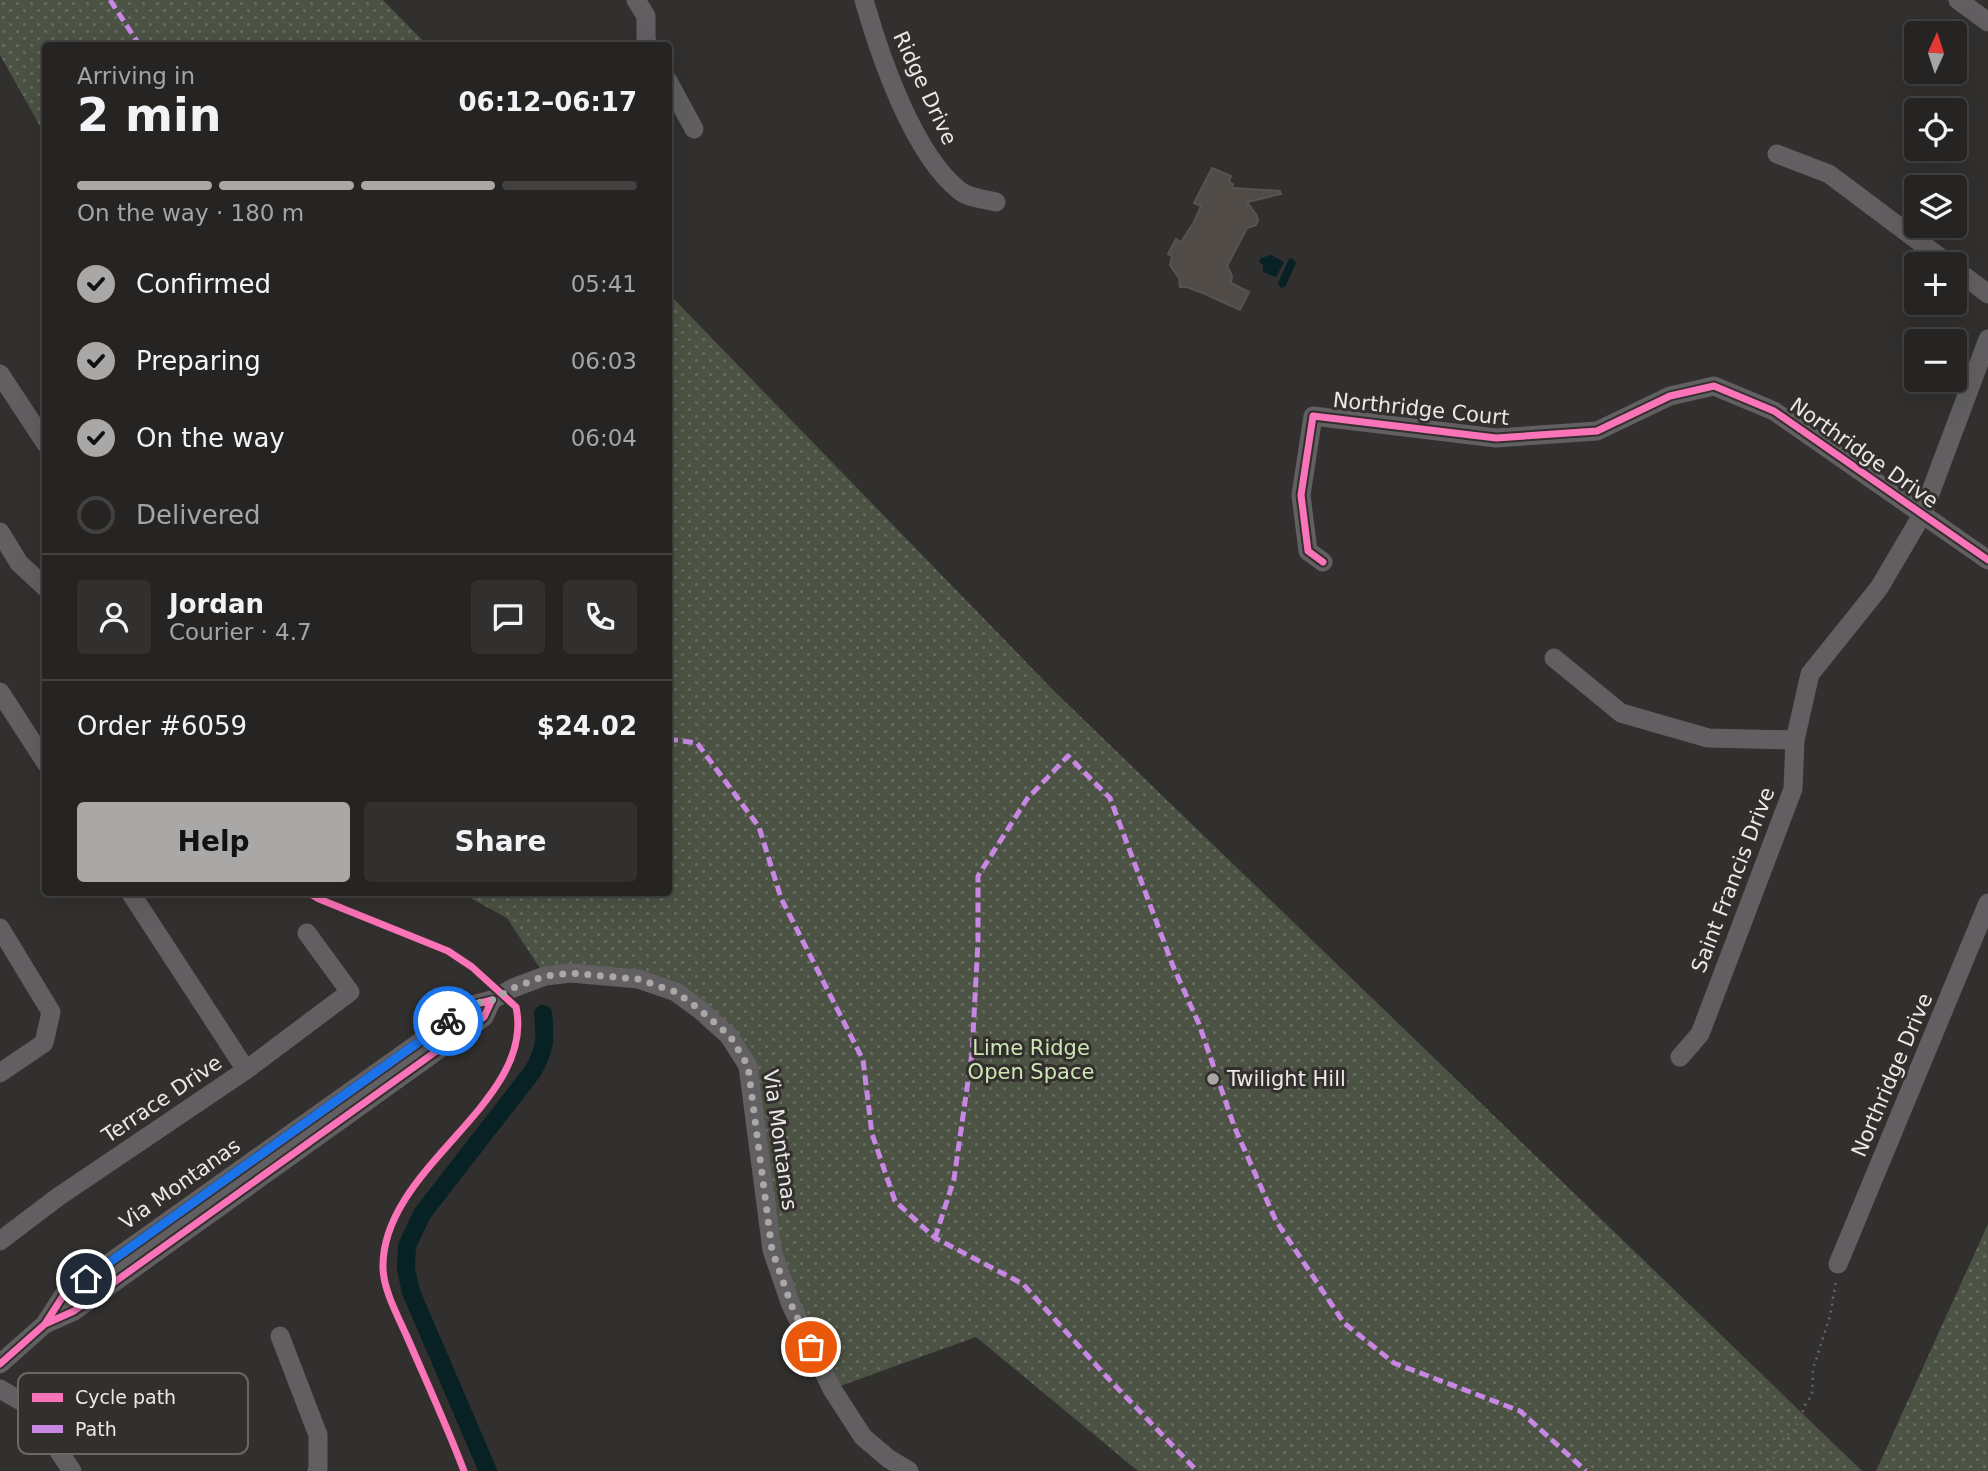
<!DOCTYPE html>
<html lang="en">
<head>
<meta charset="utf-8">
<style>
  :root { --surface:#262422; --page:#32302f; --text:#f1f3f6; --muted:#a4a4a5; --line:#424140; --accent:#aaa8a7 }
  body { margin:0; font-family:"DejaVu Sans",sans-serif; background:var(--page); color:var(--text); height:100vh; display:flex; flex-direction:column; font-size:26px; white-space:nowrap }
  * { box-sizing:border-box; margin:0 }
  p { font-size:23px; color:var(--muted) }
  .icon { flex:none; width:38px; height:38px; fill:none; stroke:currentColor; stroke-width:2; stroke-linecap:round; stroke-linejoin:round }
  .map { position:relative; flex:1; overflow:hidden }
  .side { position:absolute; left:42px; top:42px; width:630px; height:854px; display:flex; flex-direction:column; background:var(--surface); border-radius:7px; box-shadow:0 7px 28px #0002,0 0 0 2px var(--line) }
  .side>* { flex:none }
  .needle { width:46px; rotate:3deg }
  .buttons { position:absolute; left:1904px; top:21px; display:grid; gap:14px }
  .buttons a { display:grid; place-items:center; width:63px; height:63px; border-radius:7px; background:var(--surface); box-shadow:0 7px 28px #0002,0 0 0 2px var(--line); font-size:35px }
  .pin { position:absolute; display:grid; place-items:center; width:60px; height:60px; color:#fff; margin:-30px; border:4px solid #fff; border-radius:50%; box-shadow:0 2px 7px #0007 }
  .courier { position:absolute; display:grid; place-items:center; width:70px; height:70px; margin:-35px; border:5px solid #1a73e8; border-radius:50%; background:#fff; color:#222; box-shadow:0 2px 9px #0007 }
  .summary em { font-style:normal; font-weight:700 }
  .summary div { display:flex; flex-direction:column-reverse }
  .summary { display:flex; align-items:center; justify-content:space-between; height:119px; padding:0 35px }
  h1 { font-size:46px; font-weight:700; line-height:52px }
  .bar { display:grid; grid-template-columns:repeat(4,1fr); gap:10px 7px; align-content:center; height:84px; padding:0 35px }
  .bar i { height:9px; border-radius:5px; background:var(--line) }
  .bar .active { background:var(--accent) }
  .bar p { grid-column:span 4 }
  .line { display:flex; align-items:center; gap:18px; padding:0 35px; border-top:2px solid var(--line) }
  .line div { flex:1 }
  .round { display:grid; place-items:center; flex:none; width:74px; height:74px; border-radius:7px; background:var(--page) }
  ol { padding:0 35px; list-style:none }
  li { display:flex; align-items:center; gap:21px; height:77px }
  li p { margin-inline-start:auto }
  li .icon { padding:7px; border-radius:50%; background:var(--accent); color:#111; stroke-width:4 }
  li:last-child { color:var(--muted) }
  li i { width:38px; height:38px; border:4px solid var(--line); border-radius:50% }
  .cta { display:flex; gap:14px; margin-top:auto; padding:14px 35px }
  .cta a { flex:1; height:80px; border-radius:7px; background:var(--accent); color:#111; font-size:28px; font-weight:700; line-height:80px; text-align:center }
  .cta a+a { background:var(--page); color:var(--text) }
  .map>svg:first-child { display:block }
</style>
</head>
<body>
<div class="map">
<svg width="1988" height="1471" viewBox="0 0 1988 1471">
  <defs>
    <pattern id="park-dots" width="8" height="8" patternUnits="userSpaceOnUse" patternTransform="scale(1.75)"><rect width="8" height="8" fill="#4c5344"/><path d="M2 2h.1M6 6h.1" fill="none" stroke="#666c5f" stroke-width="1.8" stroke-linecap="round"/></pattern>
  </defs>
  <rect width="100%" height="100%" fill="#32302e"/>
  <!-- park -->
  <g fill="url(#park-dots)">
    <path d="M0,0H383L427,45L46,46L45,135L0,55Z"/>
    <path d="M669,294L1055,692L1862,1471H1138L976,1337L832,1389L791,1305L748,1066L676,992L545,976L507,918L461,893L668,892Z"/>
    <path d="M1988,1224V1471H1876Z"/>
  </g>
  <!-- water -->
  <g fill="#072124">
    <path d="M1271,255L1284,262L1276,277L1263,272V265L1259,262L1261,258Z"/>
    <path d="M1292,258L1296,263L1285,287L1281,288L1278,283L1289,259Z"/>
  </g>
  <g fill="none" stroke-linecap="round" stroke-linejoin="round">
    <!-- canal -->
    <path stroke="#072124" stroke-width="18" d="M488,1471L411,1292L406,1269L407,1246L422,1214L533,1071C545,1049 546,1039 543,1014"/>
  </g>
  <!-- building -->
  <path fill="#504b47" stroke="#565453" stroke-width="2" d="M1212,168L1231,176L1229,182L1233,184L1232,188L1280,191L1281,194L1247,202L1257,216L1258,220L1256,225L1247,228L1227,266L1232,276L1231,283L1249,292L1240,310L1205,294L1187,287H1180L1179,278L1170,265L1172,256L1168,254L1176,239L1181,242L1194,222L1201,206L1194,203Z"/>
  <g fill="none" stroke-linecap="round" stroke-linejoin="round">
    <!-- path -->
    <path stroke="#666465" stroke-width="2.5" stroke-dasharray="2 5" stroke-linecap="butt" d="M1767,1471L1785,1436L1793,1431L1800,1419L1805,1405L1812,1395L1813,1369L1830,1316L1836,1281"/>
    <!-- minor -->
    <g stroke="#625f62" stroke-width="19">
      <path d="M636,0L646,16V40L649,46"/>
      <path d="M864,0C880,56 913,154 960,191C969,198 985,199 996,202"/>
      <path d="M1958,0L1988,22"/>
      <path d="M668,81L694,129"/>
      <path d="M1777,154L1829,174L1949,264"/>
      <path d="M1955,269L1988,294"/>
      <path d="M0,374L46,444"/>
      <path d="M0,532L19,563L46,588"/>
      <path d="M1323,562L1308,551L1301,495L1313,416L1496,438L1597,431L1670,396L1714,386L1774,411L1988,560"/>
      <path d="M1554,658L1621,713L1708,738L1795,740"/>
      <path d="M0,692L46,763"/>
      <path d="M130,892L246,1070"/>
      <path d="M0,928L51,1012L44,1043L0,1073"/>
      <path d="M492,1000L513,988L545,976L571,973L638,979L676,992L699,1009L729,1036L748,1066L772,1250L791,1305L832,1389L863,1437L889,1459L909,1471"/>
      <path d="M1680,1057L1700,1034L1793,789L1795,740L1810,674L1879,588L1922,515L1988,339"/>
      <path d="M0,1241L58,1197L246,1070L350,992L307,933"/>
      <path d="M1838,1264L1988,903"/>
      <path d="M280,1336L318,1435V1468L317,1471"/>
      <path d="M0,1364L45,1324L63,1296L472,1005L492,1000L484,1017L74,1311L45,1324"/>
      <path d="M0,1389L28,1405L72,1471"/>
    </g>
    <!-- quiet -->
    <g stroke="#c787e3" stroke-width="5" stroke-dasharray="10 5" stroke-linecap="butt">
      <path d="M110,0L140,46"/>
      <path d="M668,739L697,743L759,827L781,898L863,1060L872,1134L895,1201L935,1238L1023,1284L1105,1375L1197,1471"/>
      <path d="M935,1238L954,1179L972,1053L978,941V876L1027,799L1068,756L1110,798L1173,966L1199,1024L1234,1126L1276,1221L1344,1323L1394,1363L1520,1411L1586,1471"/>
    </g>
    <!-- cycleway casing -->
    <g stroke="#332f2d" stroke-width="11">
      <g id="cycleway">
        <path d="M1323,562L1308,551L1301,495L1313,416L1496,438L1597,431L1670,396L1714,386L1774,411L1988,560"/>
        <path d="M307,892L319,899L448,951L472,967L516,1007C537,1103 380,1167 383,1269C384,1292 399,1318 408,1339C427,1383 447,1426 464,1471"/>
        <path d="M0,1364L45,1324L63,1296L472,1005L492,1000L484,1017L74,1311L45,1324"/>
      </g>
    </g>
    <!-- cycleway -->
    <use href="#cycleway" stroke="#fb73b8" stroke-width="7"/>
  </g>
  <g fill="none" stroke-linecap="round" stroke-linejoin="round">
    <!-- done -->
    <path stroke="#aaa8a7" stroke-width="7" stroke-dasharray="0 12.6" d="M448,1021L472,1004L492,1000L513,988L545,976L571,973L638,979L676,992L699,1009L730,1036L748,1066L772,1250L791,1304L811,1347"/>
    <!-- route -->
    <path stroke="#1a73e8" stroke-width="9" d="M86,1279L448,1021"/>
  </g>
  <!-- markers -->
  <circle fill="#aaa8a7" stroke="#332f2d" stroke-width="2.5" cx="1213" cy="1079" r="7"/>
  <g text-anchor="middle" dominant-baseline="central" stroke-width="6" stroke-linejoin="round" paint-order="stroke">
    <!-- street labels -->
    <g font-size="21" fill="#ebe9e8" stroke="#332f2d">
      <text transform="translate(925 88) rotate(65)">Ridge Drive</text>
      <text transform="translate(1421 409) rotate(6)">Northridge Court</text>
      <text transform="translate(1864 453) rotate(35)">Northridge Drive</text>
      <text transform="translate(1733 880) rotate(-69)">Saint Francis Drive</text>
      <text transform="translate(1892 1075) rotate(-67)">Northridge Drive</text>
      <text transform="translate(162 1099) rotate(-34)">Terrace Drive</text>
      <text transform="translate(780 1140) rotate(82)">Via Montanas</text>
      <text transform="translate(180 1184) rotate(-35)">Via Montanas</text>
    </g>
    <!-- park labels -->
    <g font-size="21" fill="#cde7b4" stroke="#332f2d">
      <text x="1031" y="1048">Lime Ridge<tspan x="1031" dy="24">Open Space</tspan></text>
    </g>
    <!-- poi labels -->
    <g font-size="21" fill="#ebe9e8" stroke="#332f2d" text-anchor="start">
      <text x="1227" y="1079">Twilight Hill</text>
    </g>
  </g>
  <!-- legend -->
  <rect x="18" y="1373" width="230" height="81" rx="10" fill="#332f2d" stroke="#6a6765" stroke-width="2"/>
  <rect x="32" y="1393" width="31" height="9" fill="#fb73b8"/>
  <rect x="32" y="1425" width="31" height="8" fill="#c787e3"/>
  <g font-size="19" fill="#ebe9e8">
    <text x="75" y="1404">Cycle path</text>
    <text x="75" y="1436">Path</text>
  </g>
</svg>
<div class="buttons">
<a><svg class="needle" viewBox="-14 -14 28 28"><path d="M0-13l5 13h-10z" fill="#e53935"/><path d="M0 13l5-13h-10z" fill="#a4a4a5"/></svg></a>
<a><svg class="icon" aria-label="locate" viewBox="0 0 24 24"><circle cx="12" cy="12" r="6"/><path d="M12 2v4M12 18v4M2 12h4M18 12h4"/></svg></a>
<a><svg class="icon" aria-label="layers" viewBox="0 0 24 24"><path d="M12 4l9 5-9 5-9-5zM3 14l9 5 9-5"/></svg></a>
<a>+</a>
<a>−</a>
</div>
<div class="pin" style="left:811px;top:1347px;background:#ea580c"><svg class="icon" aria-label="bag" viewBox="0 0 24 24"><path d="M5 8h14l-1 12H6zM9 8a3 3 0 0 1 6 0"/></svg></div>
<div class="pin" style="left:86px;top:1279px;background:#1f2937"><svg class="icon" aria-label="home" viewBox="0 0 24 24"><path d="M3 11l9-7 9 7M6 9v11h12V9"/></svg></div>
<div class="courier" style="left:448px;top:1021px"><svg class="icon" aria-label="bike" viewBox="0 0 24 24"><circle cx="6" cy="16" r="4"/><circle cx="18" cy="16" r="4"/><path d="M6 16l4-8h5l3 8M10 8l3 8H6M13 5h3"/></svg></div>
<section class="side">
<div class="summary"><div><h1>2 min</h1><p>Arriving in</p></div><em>06:12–06:17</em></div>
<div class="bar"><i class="active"></i><i class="active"></i><i class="active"></i><i></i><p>On the way · 180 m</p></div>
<ol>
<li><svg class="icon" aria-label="check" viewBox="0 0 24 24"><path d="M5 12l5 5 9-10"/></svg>Confirmed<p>05:41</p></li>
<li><svg class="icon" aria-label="check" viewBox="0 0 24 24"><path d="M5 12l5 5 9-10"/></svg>Preparing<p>06:03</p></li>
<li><svg class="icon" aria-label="check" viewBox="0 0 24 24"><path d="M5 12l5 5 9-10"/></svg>On the way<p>06:04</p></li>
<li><i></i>Delivered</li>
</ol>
<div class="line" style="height:126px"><a class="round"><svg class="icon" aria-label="person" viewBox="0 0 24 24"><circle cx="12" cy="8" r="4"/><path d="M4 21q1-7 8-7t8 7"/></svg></a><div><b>Jordan</b><p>Courier · 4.7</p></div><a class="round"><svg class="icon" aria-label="chat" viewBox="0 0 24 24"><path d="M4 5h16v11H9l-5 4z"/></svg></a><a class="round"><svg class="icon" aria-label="phone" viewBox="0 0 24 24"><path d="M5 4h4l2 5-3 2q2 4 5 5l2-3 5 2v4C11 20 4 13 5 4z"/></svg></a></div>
<div class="line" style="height:91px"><div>Order #6059</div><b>$24.02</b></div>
<div class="cta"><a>Help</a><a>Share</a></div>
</section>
</div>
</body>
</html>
